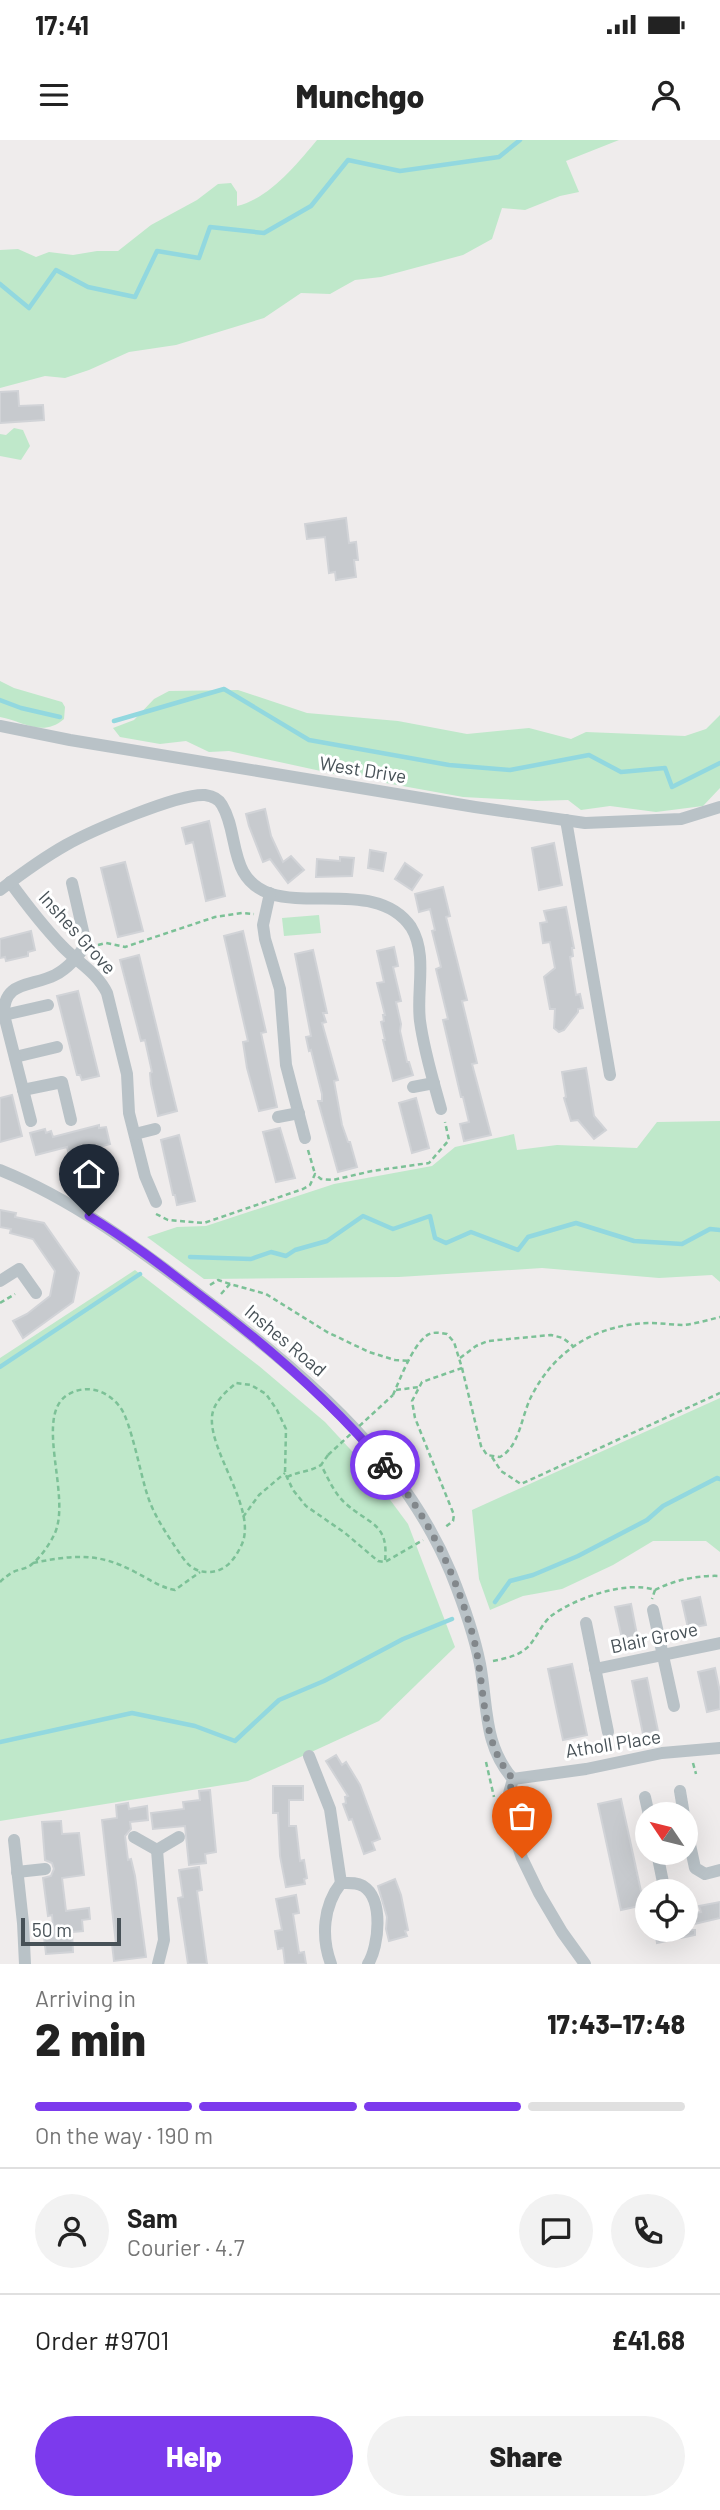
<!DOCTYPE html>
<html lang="en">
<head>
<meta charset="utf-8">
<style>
  :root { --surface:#fff; --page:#f2f2f2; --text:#222; --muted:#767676; --line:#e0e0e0; --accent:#7c3aed }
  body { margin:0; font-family:Barlow,sans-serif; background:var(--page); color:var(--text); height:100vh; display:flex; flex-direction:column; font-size:26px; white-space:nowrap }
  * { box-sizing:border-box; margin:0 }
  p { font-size:23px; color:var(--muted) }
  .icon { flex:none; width:38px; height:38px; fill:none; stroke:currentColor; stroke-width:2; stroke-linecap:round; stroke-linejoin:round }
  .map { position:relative; height:1824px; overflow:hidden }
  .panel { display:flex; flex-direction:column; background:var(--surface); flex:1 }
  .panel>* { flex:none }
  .needle { width:46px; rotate:305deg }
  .controls { position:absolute; left:635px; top:1662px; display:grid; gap:14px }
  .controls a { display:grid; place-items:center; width:63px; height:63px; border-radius:50%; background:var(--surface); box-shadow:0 7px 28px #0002; font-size:35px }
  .scale { position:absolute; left:21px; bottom:18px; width:100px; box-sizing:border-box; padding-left:7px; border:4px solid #475157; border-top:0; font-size:19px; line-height:24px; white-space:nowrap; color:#475157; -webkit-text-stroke:5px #fff; paint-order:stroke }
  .pin { position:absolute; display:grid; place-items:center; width:60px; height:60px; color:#fff; margin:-72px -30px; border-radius:50% 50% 50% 0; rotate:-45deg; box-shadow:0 0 7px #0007 }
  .pin .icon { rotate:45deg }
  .courier { position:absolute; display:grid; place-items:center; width:70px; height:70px; margin:-35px; border:5px solid #7c3aed; border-radius:50%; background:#fff; color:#222; box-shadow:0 2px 9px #0007 }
  .head em { font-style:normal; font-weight:800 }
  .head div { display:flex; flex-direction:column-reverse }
  .head { display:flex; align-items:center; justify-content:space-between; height:119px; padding:0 35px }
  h1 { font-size:46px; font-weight:800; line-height:52px }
  .bar { display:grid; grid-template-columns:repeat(4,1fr); gap:10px 7px; align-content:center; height:84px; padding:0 35px }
  .bar i { height:9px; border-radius:5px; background:var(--line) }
  .bar .on { background:var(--accent) }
  .bar p { grid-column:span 4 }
  .line { display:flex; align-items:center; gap:18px; padding:0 35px; border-top:2px solid var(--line) }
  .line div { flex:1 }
  .round { display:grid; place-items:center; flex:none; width:74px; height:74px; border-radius:37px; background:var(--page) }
  .action { display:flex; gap:14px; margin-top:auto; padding:14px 35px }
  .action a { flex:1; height:80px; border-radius:42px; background:var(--accent); color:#fff; font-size:28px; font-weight:800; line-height:80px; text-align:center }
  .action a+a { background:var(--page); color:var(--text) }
  .status { display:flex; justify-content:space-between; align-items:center; height:49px; padding:0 35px; background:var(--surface); direction:ltr }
  .status svg { height:19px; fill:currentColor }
  header { display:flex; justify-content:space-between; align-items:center; height:91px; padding:0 35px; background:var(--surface); font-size:32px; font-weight:800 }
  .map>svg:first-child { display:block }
</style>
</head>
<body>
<div class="status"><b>17:41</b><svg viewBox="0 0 49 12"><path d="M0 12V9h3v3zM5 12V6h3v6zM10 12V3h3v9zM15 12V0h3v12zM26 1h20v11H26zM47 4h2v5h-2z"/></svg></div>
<header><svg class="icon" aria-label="menu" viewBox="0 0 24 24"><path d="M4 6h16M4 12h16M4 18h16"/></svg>Munchgo<svg class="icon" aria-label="person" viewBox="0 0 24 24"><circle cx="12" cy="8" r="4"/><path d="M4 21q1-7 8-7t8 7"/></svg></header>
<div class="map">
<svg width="720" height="1824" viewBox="0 0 720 1824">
  <rect width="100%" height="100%" fill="#efecec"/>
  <!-- green -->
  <g fill="#bfe8ca">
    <path d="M317,0H619L566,21L579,52L560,56L525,70L502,68L492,99L463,115L381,137L355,140L330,154L301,153L264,178L176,205L129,212L89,230L65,238L45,236L0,248V110L18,109L36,117L49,112L73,115L97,111H118L151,85L197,60L218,44L231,43L237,52V66C270,58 296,25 317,0Z"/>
    <path d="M14,288L23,290L30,306L21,320L0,316V294L6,295Z"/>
    <path d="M0,541L14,548L62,562L65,567L64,579C42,598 23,581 0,577Z"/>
    <path d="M238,550L307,573L398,581L467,594L529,588L571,599L586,592L685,596L706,589L720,575V648L703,666L656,672L610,666L581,670L568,660L536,661L463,657L386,643L376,636L339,635L229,611L209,612L186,601L160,604L120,597L113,588L134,580L154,559L169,551Z"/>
    <path d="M319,775L321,793L284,796L282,778Z"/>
    <path d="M720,981V1142L712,1135L659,1138L542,1128L399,1137L204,1139L147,1097L177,1087L206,1086L334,1044L432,1026L455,1007L514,994L517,1010L557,1005L637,1008L657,982Z"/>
    <path d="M135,1130L259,1226L325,1282L362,1322L408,1384L455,1507L379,1581L248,1641L0,1681V1218Z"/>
    <path d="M720,1258V1412L706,1401H653L613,1425L562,1449L523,1456L490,1470L479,1439L472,1370Z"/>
  </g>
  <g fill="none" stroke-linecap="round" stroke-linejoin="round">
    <!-- stream -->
    <g stroke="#92d8df" stroke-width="4.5">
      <path d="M0,144L29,168L56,130L88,147L135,157L157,111L199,118L210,87L264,93L311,66L348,20L400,31L499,17L520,0"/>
      <path d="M0,560L21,568L60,577"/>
      <path d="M114,581L224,549L309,600L449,625L510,630L589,615L621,632L665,628L672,647L720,623"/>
      <path d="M190,1117L251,1119L271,1112L286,1116L295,1110L327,1101L363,1076L393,1089L430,1076L435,1098L446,1103L471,1092L518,1110L528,1097L576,1083L634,1101L682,1104L710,1089L720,1090"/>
      <path d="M0,1227L140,1134"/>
      <path d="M495,1462L510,1441L533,1435L578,1416L647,1380L663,1366L717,1338L720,1339"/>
      <path d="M0,1602L132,1573L195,1586L235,1601L279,1560L324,1541L403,1499L452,1479"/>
    </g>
  </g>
  <!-- building -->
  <g fill="#c7cace" stroke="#d1d3d7" stroke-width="2">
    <path d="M18,251L19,266L43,265L44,280L0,283V252Z"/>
    <path d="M346,378L349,403L356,402L358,420H354L356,437L336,440L335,432L329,433L325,397L307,399L305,384Z"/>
    <path d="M265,669L271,696L283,722L291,716L304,730L288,743L270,719L263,722L249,686L246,674Z"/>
    <path d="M209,681L225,756L206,761L193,702L186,704L182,688Z"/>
    <path d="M554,703L562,745L539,750L532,708Z"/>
    <path d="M370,710L386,713L383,731L368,728Z"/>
    <path d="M340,717L354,718L352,736L316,737L317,719L340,721Z"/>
    <path d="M125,722L143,791L118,797L101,728Z"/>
    <path d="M405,723L422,735L412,750L395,739Z"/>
    <path d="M443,747L450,776L446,777L467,860L462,861L477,923L472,924L491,995L464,1001L460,984L469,982L463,957H461L443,880L448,879L436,829L441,827L432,791L435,790L430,769L419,772L415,754Z"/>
    <path d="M566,767L574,808H572L573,816L570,817L576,855L580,854L583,868L578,869V872L564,890L559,892L554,888L555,869H550L544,837L555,828L550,802L543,803L540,783L547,782L544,771Z"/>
    <path d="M31,791L35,810L28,812V816L6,821L5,817L0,818V799Z"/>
    <path d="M243,791L266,892L261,893L277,967L259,971L247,928L243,902L248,901L224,796Z"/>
    <path d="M394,807L398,826L393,827L401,861L396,862L401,884L400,891L407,922H409L413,935L393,941L383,900H385L381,882L384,881L383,875H385L377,843L384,842L377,811Z"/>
    <path d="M313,810L327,873H323L326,882L322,883L338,940L334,941L342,985L348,1002H350L357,1027L338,1032L318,961H322V954L311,910L309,911L306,897L311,896L295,814Z"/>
    <path d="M139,815L177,971L158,976L151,944L150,933L152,932L145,900L141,901L120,820Z"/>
    <path d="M78,851L99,936L82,940L80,935H77L57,856Z"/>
    <path d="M586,928L594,976L606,990L594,999L578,980L571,981L564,958L566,957L562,932Z"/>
    <path d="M12,955L22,996L0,1002V958Z"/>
    <path d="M416,958L429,1008L412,1013L399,963Z"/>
    <path d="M99,985V988L106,987L110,1004L69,1015L67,1007L36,1015L30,993L45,989L46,993L51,991L53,997Z"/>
    <path d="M280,988L295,1038L276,1042L263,992Z"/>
    <path d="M179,995L195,1061L177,1065L175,1055H173L161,1000Z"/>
    <path d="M0,1070L16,1073L15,1077L44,1083L79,1133L73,1162L23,1198L13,1181L27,1174L50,1156L55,1131L33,1099L10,1093L11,1089L0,1087Z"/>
    <path d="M700,1457L706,1485L688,1488L682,1461Z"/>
    <path d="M631,1464L638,1500L623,1503L615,1467Z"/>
    <path d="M572,1524L587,1595L563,1600L548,1529Z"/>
    <path d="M715,1528L720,1552V1569L707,1572L698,1532Z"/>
    <path d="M647,1538L658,1591L643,1594L632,1541Z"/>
    <path d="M336,1615L342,1625L346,1622L360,1645L380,1699L372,1702L375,1710L364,1714L352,1679L349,1680L343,1664L346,1663L345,1657L348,1656L326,1621Z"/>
    <path d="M273,1646H303V1660H289V1686H296L300,1721L304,1720L307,1738L304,1739L305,1744L286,1747L280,1716L278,1673H273Z"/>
    <path d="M210,1650L216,1712L205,1714L206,1723L189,1725L185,1686L153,1689L151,1673L184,1669L183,1662L200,1660L199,1651Z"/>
    <path d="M621,1659L644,1765L621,1770L598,1664Z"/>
    <path d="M128,1663L129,1669L147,1666L148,1680L130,1682L131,1689L125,1696L128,1720L131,1719L135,1736L146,1817L114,1821L112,1804H116L102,1680L117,1678L116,1665Z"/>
    <path d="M61,1681L62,1694L79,1693L84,1735L62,1738L66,1771L89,1768L90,1779L82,1780L83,1791L72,1792L73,1812L46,1814L44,1797L54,1796L52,1775L48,1776L43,1738L51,1736L54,1729L52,1723L45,1720L42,1682Z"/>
    <path d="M199,1727L202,1750L197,1751L207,1824H188L178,1758L183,1757L179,1730Z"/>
    <path d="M395,1739L401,1755L408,1790L405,1791L407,1796L389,1801L386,1789L387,1777L378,1746Z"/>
    <path d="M296,1755L299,1773L293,1774L299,1813L304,1812L306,1824H285L283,1808L278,1809L275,1791L282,1790L276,1759Z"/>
    <path d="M720,1762V1778L686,1786V1775L701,1772L699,1766Z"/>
    <path d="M655,1790H695V1795L657,1803Z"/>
  </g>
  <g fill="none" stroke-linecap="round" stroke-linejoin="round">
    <!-- path -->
    <g stroke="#7cc197" stroke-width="2.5" stroke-dasharray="5 3.5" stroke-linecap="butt">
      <path d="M98,805L106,803L125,807L215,777L242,773L254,774"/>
      <path d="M308,1010L315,1034"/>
      <path d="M156,1074L168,1080L204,1083L303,1049L310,1045L315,1034L321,1039L333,1040L372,1031L429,1023L449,1000L445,982"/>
      <path d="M210,1145L218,1140L230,1144"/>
      <path d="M221,1154L230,1144L266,1154L327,1192L369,1212L395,1220L410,1221"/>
      <path d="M0,1163L15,1154"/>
      <path d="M460,1218L476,1206L488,1201L551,1195L563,1198L573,1206"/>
      <path d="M462,1228L481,1306L487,1315L500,1317C520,1306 521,1277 531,1257C555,1209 597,1184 651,1183C662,1183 673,1185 683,1185C695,1184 708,1180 720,1177"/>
      <path d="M396,1250L419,1247"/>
      <path d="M393,1255C400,1239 412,1207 426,1196C432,1191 440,1193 447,1194L454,1202L462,1228L422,1242L412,1261L415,1278L454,1375L453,1381L444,1388"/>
      <path d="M328,1315L321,1325C328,1338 334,1353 345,1363C369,1385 389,1382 385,1422"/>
      <path d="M492,1317L501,1331L521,1344L720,1253"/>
      <path d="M287,1337C299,1331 310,1332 321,1325"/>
      <path d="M243,1377L259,1355L285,1333"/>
      <path d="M33,1423C73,1415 98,1412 135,1432C149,1439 159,1447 175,1450L200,1432"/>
      <path d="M0,1442C4,1438 8,1435 13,1432C19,1429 27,1429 32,1424C41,1417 49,1405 54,1395C73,1358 32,1274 69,1254C87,1244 107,1250 120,1267C131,1281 141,1337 148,1357C154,1375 166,1393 176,1408C185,1421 191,1432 208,1432C226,1432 235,1419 242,1404C257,1369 209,1312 212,1277C213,1262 226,1252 236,1243L251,1245L266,1254L277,1270L286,1289L285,1333L293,1350L306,1366L345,1393L378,1421L385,1422L423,1400"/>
      <path d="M655,1450C674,1440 699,1435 720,1436"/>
      <path d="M493,1521C508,1518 523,1515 532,1502C538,1494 543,1483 551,1476C575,1458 627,1440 655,1450L652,1459"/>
      <path d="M627,1592L631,1606"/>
      <path d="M486,1622L494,1657"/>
      <path d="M693,1623L696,1634"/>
    </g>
    <!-- minor -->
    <g stroke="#b9c2c7" stroke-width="12">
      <path d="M0,586L70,600L475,667L585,683L681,679L720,667"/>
      <path d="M566,680L610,935"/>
      <path d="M10,742C26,764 43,786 62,806C77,822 97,832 107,853L127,934L129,973L145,1036L156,1062"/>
      <path d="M0,750C21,734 43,718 66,705C91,691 179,653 205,655C212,656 219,659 222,665C240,695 227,739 271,754C314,767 381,743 411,787C428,815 416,851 420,881C424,911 433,940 441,969"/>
      <path d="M270,753L263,785L265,799L280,849L286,925L305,998"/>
      <path d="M4,875L48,865"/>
      <path d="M15,917L57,907"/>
      <path d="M413,947L434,943"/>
      <path d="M23,950L62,942L71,980"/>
      <path d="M278,977L299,973"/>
      <path d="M31,981L4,875C3,840 32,847 55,835C67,829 79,816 86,804L72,743"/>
      <path d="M135,994L155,989"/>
      <path d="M0,1030C72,1059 132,1104 193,1150C295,1227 401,1312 451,1433C463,1463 474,1493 480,1524C488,1566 483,1605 513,1639L505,1668L522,1718L539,1753L562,1792L585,1824"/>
      <path d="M0,1141L19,1129L36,1153"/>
      <path d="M653,1470L674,1566"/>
      <path d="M586,1483L608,1592"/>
      <path d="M595,1529L720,1503"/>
      <path d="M309,1616L330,1669L341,1743"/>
      <path d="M513,1639L586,1629L662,1613L720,1608"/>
      <path d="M680,1651L684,1675"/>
      <path d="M645,1657L649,1675"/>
      <path d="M686,1686L695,1728L705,1734L720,1730"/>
      <path d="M134,1697L157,1710L179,1697"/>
      <path d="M14,1700L23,1783L25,1824"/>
      <path d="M157,1710L164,1800L158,1824"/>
      <path d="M657,1713L665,1752"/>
      <path d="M17,1732L45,1729"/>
      <path d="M331,1824C321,1797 323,1766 341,1743C349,1743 356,1742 363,1746C384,1759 379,1806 368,1824"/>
    </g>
    <!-- path-bridge -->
    <path stroke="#7cc197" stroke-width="2.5" stroke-dasharray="5 3.5" stroke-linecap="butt" d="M328,1315L393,1255"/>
  </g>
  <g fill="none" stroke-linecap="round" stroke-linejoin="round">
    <!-- done -->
    <path stroke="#82878b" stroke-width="7" stroke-dasharray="0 12.6" d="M385,1325C427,1374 456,1434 473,1496C486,1543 479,1601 513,1639L505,1668L522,1718"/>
    <!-- route -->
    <path stroke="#7c3aed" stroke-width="9" d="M89,1076C127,1099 162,1126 197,1153C267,1205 329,1259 385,1325"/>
  </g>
  <g text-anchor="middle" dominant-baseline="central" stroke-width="6" stroke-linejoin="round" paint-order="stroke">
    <!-- street labels -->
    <g font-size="19" fill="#475157" stroke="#fff">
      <text transform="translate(363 629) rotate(9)">West Drive</text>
      <text transform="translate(78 792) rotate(48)">Inshes Grove</text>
      <text transform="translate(286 1200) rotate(40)">Inshes Road</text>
      <text transform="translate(654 1497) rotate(-12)">Blair Grove</text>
      <text transform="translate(613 1603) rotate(-9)">Atholl Place</text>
    </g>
  </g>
</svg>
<div class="controls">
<a><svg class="needle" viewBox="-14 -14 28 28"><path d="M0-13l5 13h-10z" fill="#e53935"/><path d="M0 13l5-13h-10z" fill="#767676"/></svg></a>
<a><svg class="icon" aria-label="locate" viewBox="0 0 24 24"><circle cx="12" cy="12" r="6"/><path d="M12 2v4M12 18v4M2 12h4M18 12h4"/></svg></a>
</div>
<div class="scale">50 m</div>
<div class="pin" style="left:522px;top:1718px;background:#ea580c"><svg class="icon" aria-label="bag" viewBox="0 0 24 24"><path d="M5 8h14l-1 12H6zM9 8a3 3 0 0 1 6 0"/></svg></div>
<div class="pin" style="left:89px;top:1076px;background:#1f2937"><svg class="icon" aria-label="home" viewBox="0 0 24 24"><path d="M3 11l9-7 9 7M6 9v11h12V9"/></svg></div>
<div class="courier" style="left:385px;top:1325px"><svg class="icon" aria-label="bike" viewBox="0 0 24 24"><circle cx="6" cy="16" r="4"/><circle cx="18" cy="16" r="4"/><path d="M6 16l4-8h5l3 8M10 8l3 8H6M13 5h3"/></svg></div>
</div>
<section class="panel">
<div class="head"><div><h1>2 min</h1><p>Arriving in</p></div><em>17:43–17:48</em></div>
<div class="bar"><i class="on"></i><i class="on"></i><i class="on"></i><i></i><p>On the way · 190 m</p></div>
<div class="line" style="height:126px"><a class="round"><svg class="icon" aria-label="person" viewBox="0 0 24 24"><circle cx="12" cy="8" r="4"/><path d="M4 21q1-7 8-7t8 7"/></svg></a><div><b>Sam</b><p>Courier · 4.7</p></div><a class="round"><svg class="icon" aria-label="chat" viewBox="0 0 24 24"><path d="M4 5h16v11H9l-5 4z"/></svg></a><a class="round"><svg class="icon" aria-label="phone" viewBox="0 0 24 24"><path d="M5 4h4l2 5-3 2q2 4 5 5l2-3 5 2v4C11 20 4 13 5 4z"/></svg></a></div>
<div class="line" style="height:91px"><div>Order #9701</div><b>£41.68</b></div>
<div class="action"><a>Help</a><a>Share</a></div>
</section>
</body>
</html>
